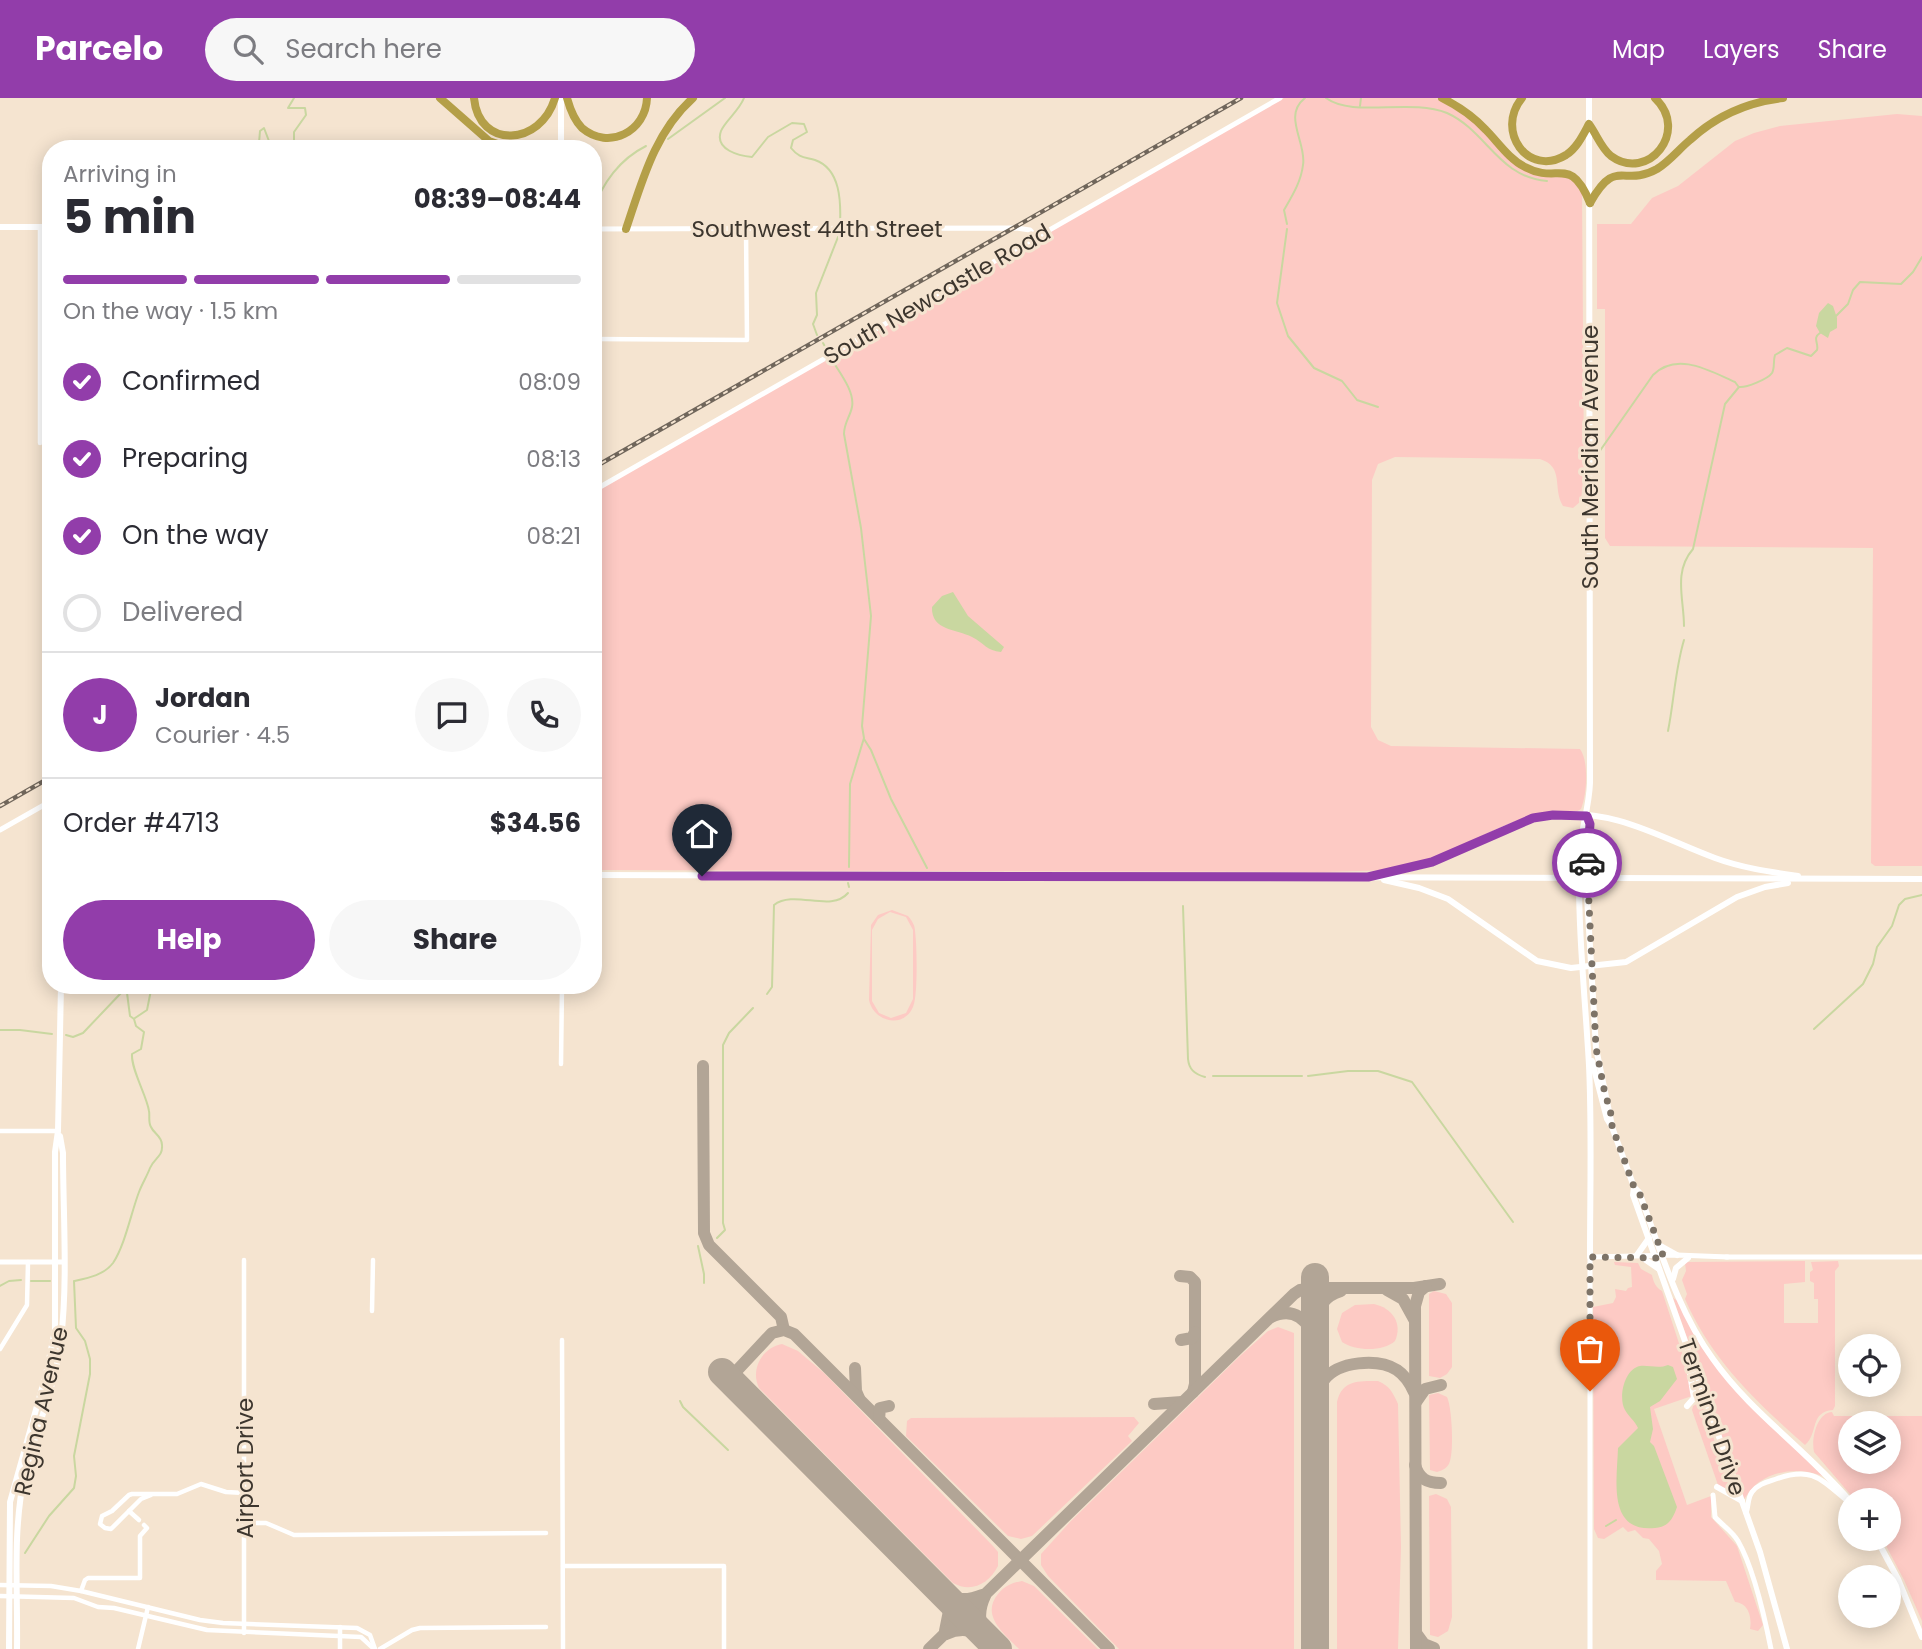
<!DOCTYPE html>
<html lang="en">
<head>
<meta charset="utf-8">
<style>
  :root { --surface:#fff; --page:#f7f7f7; --text:#2b2b33; --muted:#7c7c81; --line:#e1e1e2; --accent:#923daa }
  body { margin:0; font-family:Poppins,sans-serif; background:var(--page); color:var(--text); height:100vh; display:flex; flex-direction:column; font-size:26px; white-space:nowrap }
  * { box-sizing:border-box; margin:0 }
  p { font-size:23px; color:var(--muted) }
  .icon { flex:none; width:38px; height:38px; fill:none; stroke:currentColor; stroke-width:2; stroke-linecap:round; stroke-linejoin:round }
  .map { position:relative; flex:1; overflow:hidden }
  .panel { position:absolute; left:42px; top:42px; width:560px; height:854px; display:flex; flex-direction:column; background:var(--surface); border-radius:28px; box-shadow:0 4px 18px #0003 }
  .panel>* { flex:none }
  .tools { position:absolute; left:1838px; top:1236px; display:grid; gap:14px }
  .tools a { display:grid; place-items:center; width:63px; height:63px; border-radius:50%; background:var(--surface); box-shadow:0 4px 18px #0003; font-size:35px }
  .pin { position:absolute; display:grid; place-items:center; width:60px; height:60px; color:#fff; margin:-72px -30px; border-radius:50% 50% 50% 0; rotate:-45deg; box-shadow:0 0 7px #0007 }
  .pin .icon { rotate:45deg }
  .courier { position:absolute; display:grid; place-items:center; width:70px; height:70px; margin:-35px; border:5px solid #923daa; border-radius:50%; background:#fff; color:#222; box-shadow:0 2px 9px #0007 }
  .overview em { font-style:normal; font-weight:700 }
  .overview div { display:flex; flex-direction:column-reverse }
  .overview { display:flex; align-items:center; justify-content:space-between; height:119px; padding:0 21px }
  h1 { font-size:46px; font-weight:700; line-height:52px }
  .bar { display:grid; grid-template-columns:repeat(4,1fr); gap:10px 7px; align-content:center; height:84px; padding:0 21px }
  .bar i { height:9px; border-radius:5px; background:var(--line) }
  .bar .current { background:var(--accent) }
  .bar p { grid-column:span 4 }
  .line { display:flex; align-items:center; gap:18px; padding:0 21px; border-top:2px solid var(--line) }
  .line div { flex:1 }
  .round { display:grid; place-items:center; flex:none; width:74px; height:74px; border-radius:37px; background:var(--page) }
  ol { padding:0 21px; list-style:none }
  li { display:flex; align-items:center; gap:21px; height:77px }
  li p { margin-inline-start:auto }
  li .icon { padding:7px; border-radius:50%; background:var(--accent); color:#fff; stroke-width:4 }
  li:last-child { color:var(--muted) }
  li i { width:38px; height:38px; border:4px solid var(--line); border-radius:50% }
  .button { display:flex; gap:14px; margin-top:auto; padding:14px 21px }
  .button a { flex:1; height:80px; border-radius:42px; background:var(--accent); color:#fff; font-size:28px; font-weight:700; line-height:80px; text-align:center }
  .button a+a { background:var(--page); color:var(--text) }
  header { display:flex; align-items:center; gap:42px; box-sizing:border-box; height:98px; padding:0 35px; background:var(--accent); color:#fff }
  header strong { font-size:33px }
  nav { display:flex; gap:38px; margin-inline-start:auto; font-size:24px }
  .search { width:490px; height:63px; background:var(--page); display:flex; align-items:center; gap:18px; box-sizing:border-box; padding:0 24px; border-radius:38px; color:var(--muted); font-size:26px }
  .map>svg:first-child { display:block }
</style>
</head>
<body>
<header>
<strong>Parcelo</strong>
<div class="search"><svg class="icon" aria-label="search" viewBox="0 0 24 24"><circle cx="10" cy="10" r="6"/><path d="M15 15l6 6"/></svg>Search here</div>
<nav><a>Map</a><a>Layers</a><a>Share</a></nav>
</header>
<div class="map">
<svg width="1922" height="1551" viewBox="0 0 1922 1551">
  <rect width="100%" height="100%" fill="#f5e4d0"/>
  <!-- green -->
  <g fill="#fdcac4" fill-rule="evenodd">
    <path d="M1284,0H1436L1471,21L1516,66L1570,78L1582,95L1584,372L1581,403L1573,410L1563,408C1552,390 1565,369 1540,361L1395,359L1378,366L1372,382L1371,629L1378,642L1391,648L1580,651C1589,663 1587,697 1581,711L1576,714L1553,715L1428,764L1394,772L1324,774L593,772V394Z"/>
    <path d="M1897,16L1922,18V768H1875L1871,765L1873,450L1610,448L1605,440V211H1597V126H1631L1652,100L1678,88L1735,43L1754,35L1780,28Z"/>
    <path d="M892,812L908,818C912,823 915,827 915,833C917,846 918,899 913,909C903,932 873,923 869,902L871,827L878,817ZM890,814L906,819L913,832V901L906,915L891,920L879,915L872,903V832L878,821Z"/>
    <path d="M1805,1163V1184L1784,1186V1225H1818V1201H1814V1185L1810,1183V1174L1813,1172L1811,1164L1838,1163L1839,1168L1835,1173V1308L1833,1312C1809,1314 1819,1335 1805,1347C1756,1304 1711,1261 1685,1201L1687,1196L1682,1182L1686,1173L1685,1165L1687,1164Z"/>
    <path d="M1614,1164L1638,1165L1641,1171L1652,1177C1653,1183 1656,1190 1662,1193L1687,1270L1692,1298L1654,1311L1687,1407L1711,1398V1419L1737,1448L1763,1527L1758,1533L1750,1531C1752,1520 1749,1505 1735,1504L1726,1483L1656,1482V1473L1662,1466L1659,1453L1649,1441L1643,1440L1635,1432L1628,1434L1623,1429L1604,1441L1598,1440L1594,1431L1593,1209L1613,1205L1616,1199L1615,1191L1626,1193L1628,1190L1632,1189L1631,1169L1615,1167Z"/>
    <path d="M1434,1193L1446,1196L1452,1205V1269L1447,1276L1440,1280L1429,1278V1196Z"/>
    <path d="M1673,1200L1678,1203L1690,1229L1707,1257L1823,1378C1802,1370 1779,1371 1759,1384C1753,1388 1748,1396 1744,1401Z"/>
    <path d="M1374,1206C1392,1210 1403,1225 1395,1243C1383,1254 1355,1253 1342,1244L1337,1231L1342,1215L1355,1207Z"/>
    <path d="M1278,1229L1294,1235V1551H1119L1048,1478L1041,1467V1456L1070,1424L1240,1258L1268,1233Z"/>
    <path d="M782,1246L798,1253L824,1275L993,1448L998,1454V1468C989,1486 971,1495 953,1485L759,1290C750,1271 762,1250 782,1246Z"/>
    <path d="M1378,1283C1390,1288 1393,1295 1398,1306L1401,1449L1398,1551H1337V1304C1342,1282 1358,1283 1378,1283Z"/>
    <path d="M1438,1295L1447,1299C1452,1309 1454,1352 1450,1363C1448,1370 1443,1372 1437,1374L1430,1372L1429,1297Z"/>
    <path d="M1701,1304L1732,1393V1395L1718,1387L1692,1312L1693,1308Z"/>
    <path d="M1832,1314L1834,1318H1922V1523L1904,1482L1882,1440H1888V1402H1855L1814,1354C1811,1340 1817,1315 1832,1314ZM1850,1325H1888V1363H1850Z"/>
    <path d="M1134,1319L1139,1325L1128,1338L1132,1343L1032,1438L1021,1441L1008,1438L906,1338L907,1323L911,1320Z"/>
    <path d="M1436,1396L1447,1401L1451,1409L1452,1519L1448,1533L1438,1539L1430,1537L1429,1398Z"/>
    <path d="M1022,1483L1034,1488L1098,1551H1019C1005,1536 980,1518 998,1496C1005,1488 1011,1485 1022,1483Z"/>
  </g>
  <!-- water -->
  <g fill="#c9d7a0">
    <path d="M1828,205L1833,208L1837,220V230L1830,234L1828,240L1820,235L1816,228L1819,215Z"/>
    <path d="M953,494L968,518L1004,549L1001,554C987,553 984,545 972,539C957,531 931,533 932,509L942,498Z"/>
    <path d="M1668,1267L1673,1269L1677,1281L1660,1303L1650,1309L1653,1331L1650,1344L1654,1348L1677,1409C1673,1421 1668,1429 1655,1430C1607,1435 1617,1382 1618,1350L1638,1330C1635,1323 1629,1319 1625,1312C1618,1300 1624,1271 1640,1268C1649,1267 1659,1271 1668,1267Z"/>
  </g>
  <g fill="none" stroke-linecap="round" stroke-linejoin="round">
    <!-- stream -->
    <g stroke="#c9d7a0" stroke-width="2">
      <path d="M744,0C739,13 725,23 721,33C714,52 740,58 752,59L768,39L792,25L804,26L807,34L793,42L791,50C799,60 804,59 815,62C841,71 841,105 840,127"/>
      <path d="M1326,0C1353,20 1410,0 1447,15C1487,33 1498,79 1547,83"/>
      <path d="M1360,8L1361,0"/>
      <path d="M668,41L725,0"/>
      <path d="M247,51L253,48L257,51"/>
      <path d="M261,51L259,45L260,33L264,30L272,51"/>
      <path d="M290,51L294,46V34L306,17L305,10H288L294,0"/>
      <path d="M593,113C602,85 620,61 646,48"/>
      <path d="M1287,126L1284,112C1292,98 1301,84 1303,67C1307,45 1282,18 1305,0"/>
      <path d="M1287,131L1277,205L1288,238L1314,270L1342,283L1357,302L1378,309"/>
      <path d="M1836,218L1848,206L1853,192L1860,184L1901,186L1913,174L1922,159"/>
      <path d="M817,237L813,226L817,217L816,195L840,134"/>
      <path d="M823,245L827,252"/>
      <path d="M832,262C840,275 855,294 852,309C850,319 844,325 844,336L861,430L871,518L862,628L864,640L850,686L849,769"/>
      <path d="M1597,357L1653,277C1677,253 1710,273 1735,284L1738,288"/>
      <path d="M1684,528C1684,501 1673,474 1693,451L1725,306L1739,289C1746,290 1768,281 1772,275C1775,270 1773,263 1775,257L1787,250L1811,258L1817,252C1819,245 1812,240 1820,235"/>
      <path d="M49,538L51,536"/>
      <path d="M1668,633C1674,603 1675,572 1684,542"/>
      <path d="M864,641L871,652L891,701L927,770"/>
      <path d="M45,695L51,692"/>
      <path d="M848,785L849,789"/>
      <path d="M1183,808L1188,961C1189,971 1194,976 1205,979"/>
      <path d="M767,896L772,889L774,807C794,791 831,815 848,795"/>
      <path d="M135,920L147,912L152,887"/>
      <path d="M1814,931L1863,886L1873,866L1877,849L1892,828L1899,807L1905,801L1922,797"/>
      <path d="M0,932H20L52,936"/>
      <path d="M1213,978H1302"/>
      <path d="M1308,978L1348,973H1378L1412,984L1513,1124"/>
      <path d="M717,1140L725,1132L723,1125V947L729,935L753,910"/>
      <path d="M698,1148L704,1176V1185"/>
      <path d="M31,1183H50"/>
      <path d="M0,1188L9,1183L21,1182"/>
      <path d="M680,1303L683,1309L728,1352"/>
      <path d="M1606,1428L1616,1422"/>
      <path d="M25,1455L49,1418L74,1390L76,1378L74,1358L90,1276V1261L85,1243L76,1230L74,1183C88,1180 104,1177 113,1165C125,1147 131,1115 139,1094C142,1086 147,1078 150,1070C154,1060 163,1059 162,1047C162,1038 154,1036 151,1029C148,1024 150,1018 149,1013C147,998 131,972 132,956L141,951L144,934L136,928L134,921L130,918L127,895H121L83,935L73,939L66,937"/>
    </g>
    <!-- taxiway -->
    <g stroke="#b2a596" stroke-width="12">
      <path d="M703,968L704,1135L709,1147L781,1219L784,1232"/>
      <path d="M1180,1178L1190,1179L1195,1184V1286L1193,1294"/>
      <path d="M1387,1192L1403,1201L1414,1221"/>
      <path d="M1271,1219C1294,1208 1309,1222 1315,1244"/>
      <path d="M1315,1226C1318,1209 1324,1198 1341,1193"/>
      <path d="M1181,1242L1192,1240L1195,1234"/>
      <path d="M855,1270L856,1293L859,1300"/>
      <path d="M729,1281L772,1235L784,1232L794,1236L1109,1551"/>
      <path d="M1416,1304L1425,1291L1441,1287"/>
      <path d="M1154,1306L1182,1304"/>
      <path d="M1315,1320C1316,1306 1316,1293 1324,1282C1338,1263 1378,1260 1397,1272C1406,1278 1410,1285 1414,1294"/>
      <path d="M879,1321L880,1310L889,1308"/>
      <path d="M1415,1367C1419,1381 1427,1385 1441,1385"/>
      <path d="M934,1487C950,1501 962,1505 982,1497"/>
      <path d="M941,1495L949,1513L945,1533"/>
      <path d="M985,1498C977,1515 979,1528 990,1543"/>
      <path d="M1416,1535L1424,1546L1434,1550"/>
      <path d="M946,1536C961,1529 974,1531 987,1541"/>
      <path d="M929,1551L1294,1196L1300,1192L1315,1190H1414L1440,1186"/>
      <path d="M1416,1551L1415,1208L1419,1194L1426,1188"/>
    </g>
    <!-- runway -->
    <g stroke="#b2a596" stroke-width="28">
      <path d="M1315,1179V1551"/>
      <path d="M722,1274L998,1551"/>
    </g>
    <!-- minor -->
    <g stroke="#fff" stroke-width="4.5">
      <path d="M593,241L747,242L746,131"/>
      <path d="M40,345V129"/>
      <path d="M561,966L562,887"/>
      <path d="M0,1033H58"/>
      <path d="M244,1162V1535"/>
      <path d="M372,1213L373,1162"/>
      <path d="M562,1242L563,1551"/>
      <path d="M0,1251L27,1207L28,1164"/>
      <path d="M151,1397L141,1401L111,1431L105,1430L100,1426L102,1418L112,1413L129,1397L132,1396H177L201,1386L226,1394L245,1395"/>
      <path d="M129,1413L139,1422"/>
      <path d="M246,1425H266L294,1437L546,1435"/>
      <path d="M563,1468H724V1551"/>
      <path d="M0,1487L51,1488L81,1493L200,1522L223,1525L357,1530L370,1537L375,1551"/>
      <path d="M81,1493L85,1482L88,1480H140V1438L147,1430L144,1427"/>
      <path d="M0,1498L74,1500L98,1509L114,1510L207,1532L361,1539L374,1551"/>
      <path d="M138,1551L148,1509"/>
      <path d="M340,1551V1529"/>
      <path d="M380,1551L412,1532L420,1530L546,1529"/>
    </g>
    <!-- tertiary -->
    <g stroke="#fff" stroke-width="5">
      <path d="M593,131L1016,130L1030,132L1037,139"/>
      <path d="M593,393L1280,0"/>
      <path d="M0,732L51,703"/>
      <path d="M1726,1159H1922"/>
      <path d="M0,1164H63"/>
      <path d="M1713,1397L1715,1419C1722,1427 1732,1433 1738,1443C1753,1469 1765,1521 1771,1551"/>
      <path d="M1746,1415C1749,1408 1747,1401 1752,1394C1758,1386 1767,1384 1776,1381C1810,1369 1819,1379 1845,1401"/>
      <path d="M1590,1551V1159L1677,1157L1728,1159"/>
    </g>
    <!-- secondary -->
    <g stroke="#fff" stroke-width="6">
      <path d="M561,0V51"/>
      <path d="M1589,0L1590,685C1589,713 1579,736 1579,764C1578,832 1585,899 1589,967C1592,1031 1590,1095 1590,1159"/>
      <path d="M0,129H51"/>
      <path d="M1587,718L1590,726L1587,798L1596,950L1612,1028"/>
      <path d="M1382,776C1399,773 1418,770 1434,764C1472,748 1511,722 1553,717C1614,710 1661,740 1715,760C1742,770 1771,774 1798,778"/>
      <path d="M593,777L1922,781"/>
      <path d="M1384,782L1419,790L1448,801L1537,863L1571,870L1626,864L1737,799L1765,789L1788,785"/>
      <path d="M1592,963L1607,1021L1612,1029L1634,1089L1633,1097L1760,1454L1787,1551"/>
      <path d="M1634,1089L1639,1094C1660,1150 1677,1212 1713,1261C1751,1315 1807,1352 1850,1403"/>
      <path d="M1659,1147L1677,1157"/>
      <path d="M1637,1157L1649,1140"/>
      <path d="M1643,1160L1659,1171"/>
      <path d="M1673,1181L1676,1170L1688,1160"/>
      <path d="M1687,1308L1694,1300L1690,1276L1692,1264"/>
      <path d="M1717,1389L1742,1403"/>
      <path d="M1876,1440L1898,1481L1922,1539"/>
      <path d="M9,1551L10,1404L46,1276L55,1232V1054L58,1033L61,887"/>
      <path d="M17,1551C18,1493 12,1433 25,1375C36,1331 56,1287 61,1241C68,1183 63,1114 63,1055L60,1038"/>
    </g>
    <!-- motorway -->
    <g stroke="#b49f48" stroke-width="8">
      <path d="M440,0L489,43L506,49L541,51"/>
      <path d="M474,0C479,52 541,48 555,0"/>
      <path d="M567,0C570,11 574,22 582,30C609,53 646,33 647,0"/>
      <path d="M1442,0C1458,8 1473,18 1486,32C1498,44 1509,61 1525,69C1558,87 1570,56 1590,105"/>
      <path d="M1522,0C1495,33 1528,80 1566,57C1577,50 1583,37 1589,26C1597,37 1601,50 1611,58C1648,85 1690,33 1655,0"/>
      <path d="M1590,105C1616,58 1623,90 1657,71C1670,63 1679,51 1690,42C1716,18 1748,4 1783,0"/>
      <path d="M626,131C642,84 654,35 693,0"/>
    </g>
    <!-- rail casing -->
    <g stroke="#70665b" stroke-width="4.5">
      <g id="rail">
        <path d="M593,370L1241,0"/>
        <path d="M0,708L51,679"/>
      </g>
    </g>
    <!-- rail -->
    <use href="#rail" stroke="#f5e4d0" stroke-width="2" stroke-dasharray="5" stroke-linecap="butt"/>
  </g>
  <g fill="none" stroke-linecap="round" stroke-linejoin="round">
    <!-- done -->
    <path stroke="#7d7367" stroke-width="7" stroke-dasharray="0 12.6" d="M1587,765L1596,950L1604,991L1612,1020V1028L1634,1089L1639,1094L1664,1160L1590,1159V1293"/>
    <!-- route -->
    <path stroke="#923daa" stroke-width="9" d="M702,778L1368,779L1432,764L1533,720L1553,717L1587,718L1590,726L1587,765"/>
  </g>
  <g text-anchor="middle" dominant-baseline="central" stroke-width="6" stroke-linejoin="round" paint-order="stroke">
    <!-- street labels -->
    <g font-size="23" fill="#3d362e" stroke="#f5e4d0">
      <text x="817" y="131">Southwest 44th Street</text>
      <text transform="translate(937 196) rotate(-30)">South Newcastle Road</text>
      <text transform="translate(1590 359) rotate(-90)">South Meridian Avenue</text>
      <text transform="translate(41 1313) rotate(-77)">Regina Avenue</text>
      <text transform="translate(1712 1319) rotate(71)">Terminal Drive</text>
      <text transform="translate(245 1370) rotate(-90)">Airport Drive</text>
    </g>
  </g>
</svg>
<div class="tools">
<a><svg class="icon" aria-label="locate" viewBox="0 0 24 24"><circle cx="12" cy="12" r="6"/><path d="M12 2v4M12 18v4M2 12h4M18 12h4"/></svg></a>
<a><svg class="icon" aria-label="layers" viewBox="0 0 24 24"><path d="M12 4l9 5-9 5-9-5zM3 14l9 5 9-5"/></svg></a>
<a>+</a>
<a>−</a>
</div>
<div class="pin" style="left:1590px;top:1293px;background:#ea580c"><svg class="icon" aria-label="bag" viewBox="0 0 24 24"><path d="M5 8h14l-1 12H6zM9 8a3 3 0 0 1 6 0"/></svg></div>
<div class="pin" style="left:702px;top:778px;background:#1f2937"><svg class="icon" aria-label="home" viewBox="0 0 24 24"><path d="M3 11l9-7 9 7M6 9v11h12V9"/></svg></div>
<div class="courier" style="left:1587px;top:765px"><svg class="icon" aria-label="car" viewBox="0 0 24 24"><path d="M5 17H2v-5l4-1 3-4h7l3 4 3 1v5h-3M9 17h6M6 11h13"/><circle cx="7" cy="17" r="2"/><circle cx="17" cy="17" r="2"/></svg></div>
<section class="panel">
<div class="overview"><div><h1>5 min</h1><p>Arriving in</p></div><em>08:39–08:44</em></div>
<div class="bar"><i class="current"></i><i class="current"></i><i class="current"></i><i></i><p>On the way · 1.5 km</p></div>
<ol>
<li><svg class="icon" aria-label="check" viewBox="0 0 24 24"><path d="M5 12l5 5 9-10"/></svg>Confirmed<p>08:09</p></li>
<li><svg class="icon" aria-label="check" viewBox="0 0 24 24"><path d="M5 12l5 5 9-10"/></svg>Preparing<p>08:13</p></li>
<li><svg class="icon" aria-label="check" viewBox="0 0 24 24"><path d="M5 12l5 5 9-10"/></svg>On the way<p>08:21</p></li>
<li><i></i>Delivered</li>
</ol>
<div class="line" style="height:126px"><b class="round" style="background:var(--accent);color:#fff">J</b><div><b>Jordan</b><p>Courier · 4.5</p></div><a class="round"><svg class="icon" aria-label="chat" viewBox="0 0 24 24"><path d="M4 5h16v11H9l-5 4z"/></svg></a><a class="round"><svg class="icon" aria-label="phone" viewBox="0 0 24 24"><path d="M5 4h4l2 5-3 2q2 4 5 5l2-3 5 2v4C11 20 4 13 5 4z"/></svg></a></div>
<div class="line" style="height:91px"><div>Order #4713</div><b>$34.56</b></div>
<div class="button"><a>Help</a><a>Share</a></div>
</section>
</div>
</body>
</html>
